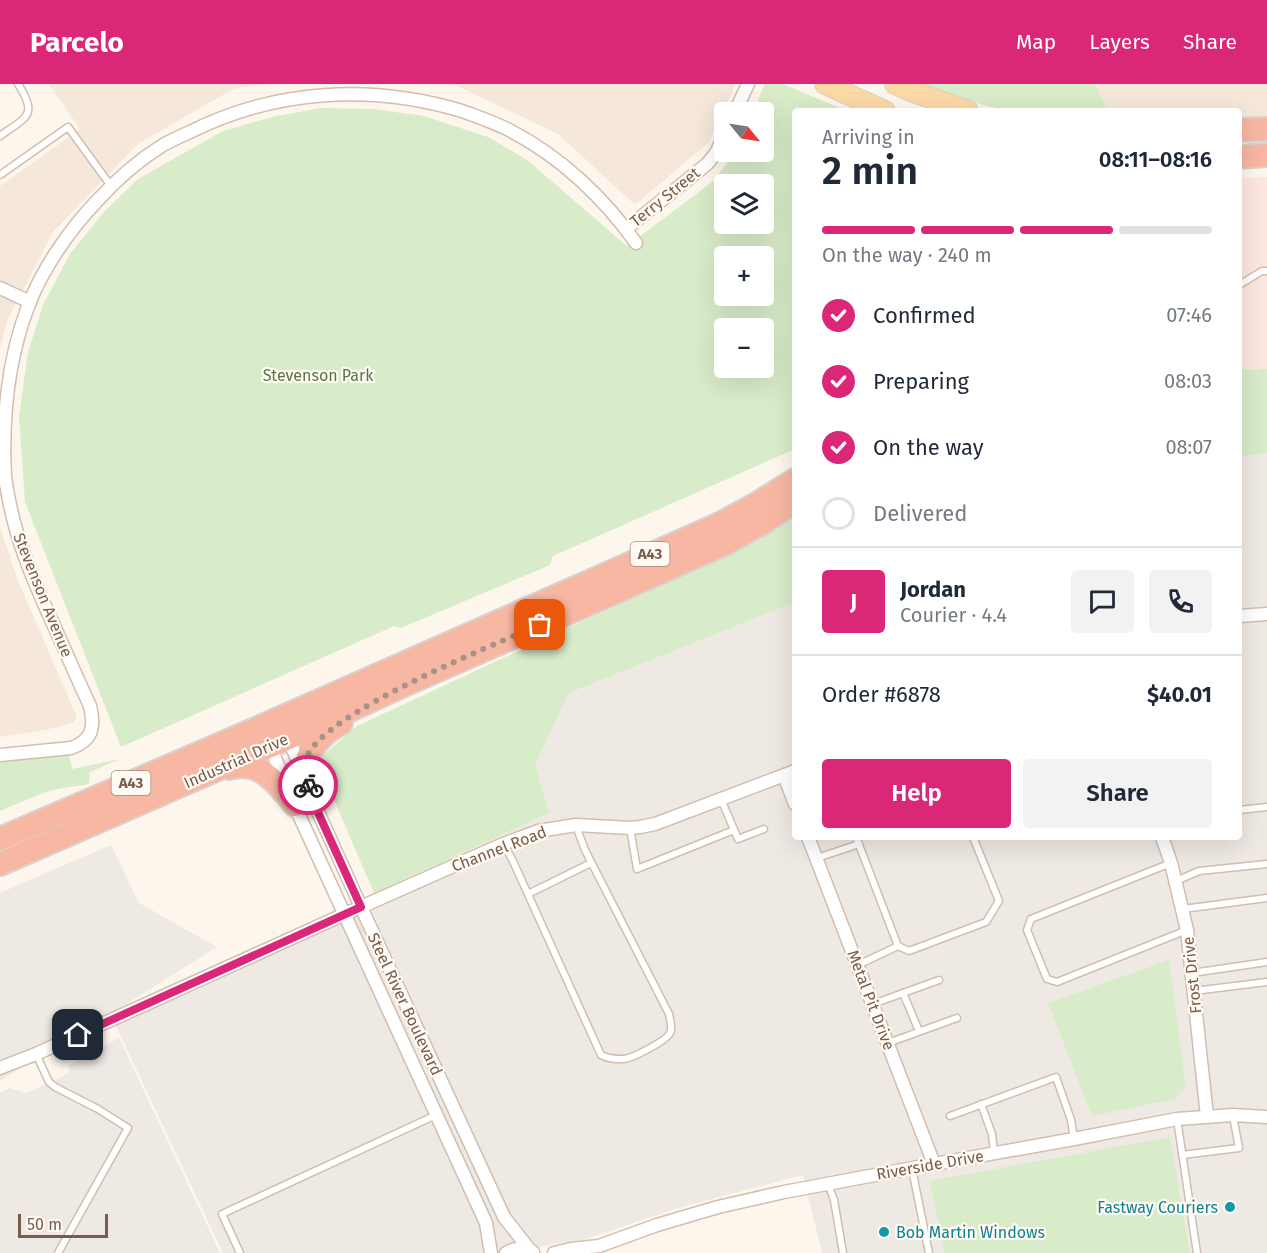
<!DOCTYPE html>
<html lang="en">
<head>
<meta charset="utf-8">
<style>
  :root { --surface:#fff; --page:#f2f2f3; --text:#1f2937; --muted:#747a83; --line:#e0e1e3; --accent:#db2777 }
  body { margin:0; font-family:"Fira Sans",sans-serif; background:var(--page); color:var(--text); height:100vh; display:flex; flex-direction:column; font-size:22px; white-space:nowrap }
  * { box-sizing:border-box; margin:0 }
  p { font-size:20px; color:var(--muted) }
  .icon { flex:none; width:33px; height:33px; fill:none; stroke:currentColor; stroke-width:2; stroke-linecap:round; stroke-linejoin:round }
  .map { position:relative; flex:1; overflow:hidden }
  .panel { position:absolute; left:792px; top:24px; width:450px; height:732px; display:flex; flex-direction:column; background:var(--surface); border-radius:6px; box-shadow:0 6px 24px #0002 }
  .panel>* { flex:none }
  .needle { width:39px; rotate:120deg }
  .buttons { position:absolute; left:714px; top:18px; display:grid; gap:12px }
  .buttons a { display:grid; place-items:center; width:60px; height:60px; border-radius:6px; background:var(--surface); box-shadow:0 6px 24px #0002; font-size:30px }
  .scale { position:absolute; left:18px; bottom:15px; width:90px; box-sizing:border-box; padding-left:6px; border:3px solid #7a5c4d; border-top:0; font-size:16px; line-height:21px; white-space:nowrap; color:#7a5c4d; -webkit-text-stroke:4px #fffaf3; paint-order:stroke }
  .pin { position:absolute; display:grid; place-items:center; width:51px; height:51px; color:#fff; margin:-26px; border-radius:12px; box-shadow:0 3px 9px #0006 }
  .courier { position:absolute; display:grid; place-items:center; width:60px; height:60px; margin:-30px; border:4px solid #db2777; border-radius:50%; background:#fff; color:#222; box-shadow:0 2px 8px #0007 }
  .head em { font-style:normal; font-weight:600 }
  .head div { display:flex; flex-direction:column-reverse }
  .head { display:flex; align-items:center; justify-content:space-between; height:102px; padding:0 30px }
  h1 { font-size:39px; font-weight:600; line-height:45px }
  .bar { display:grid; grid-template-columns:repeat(4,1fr); gap:9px 6px; align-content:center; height:72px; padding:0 30px }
  .bar i { height:8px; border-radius:4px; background:var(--line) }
  .bar .on { background:var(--accent) }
  .bar p { grid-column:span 4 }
  .line { display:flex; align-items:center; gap:15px; padding:0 30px; border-top:2px solid var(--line) }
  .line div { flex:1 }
  .round { display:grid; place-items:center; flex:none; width:63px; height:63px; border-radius:6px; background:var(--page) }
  ol { padding:0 30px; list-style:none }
  li { display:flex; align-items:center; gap:18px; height:66px }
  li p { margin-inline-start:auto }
  li .icon { padding:6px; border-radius:50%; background:var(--accent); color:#fff; stroke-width:4 }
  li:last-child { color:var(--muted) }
  li i { width:33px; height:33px; border:3px solid var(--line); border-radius:50% }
  .button { display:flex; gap:12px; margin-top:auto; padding:12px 30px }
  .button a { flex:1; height:69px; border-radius:6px; background:var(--accent); color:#fff; font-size:24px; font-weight:600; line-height:69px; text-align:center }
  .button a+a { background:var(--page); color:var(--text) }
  header { display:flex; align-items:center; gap:36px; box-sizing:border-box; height:84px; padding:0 30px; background:var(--accent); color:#fff }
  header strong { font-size:28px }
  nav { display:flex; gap:33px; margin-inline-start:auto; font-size:21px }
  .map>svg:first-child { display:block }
</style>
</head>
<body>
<header>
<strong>Parcelo</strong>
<nav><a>Map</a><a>Layers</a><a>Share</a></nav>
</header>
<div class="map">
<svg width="1267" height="1169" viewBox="0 0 1267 1169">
  <rect width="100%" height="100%" fill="#fdf6ec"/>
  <!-- residential -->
  <g fill="#f5e8da">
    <path d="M49,0H264L233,5L138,60L53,148L7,237L0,264V102L80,45Z"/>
    <path d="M446,0H736L709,58L635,121L558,50L457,2Z"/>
    <path d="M1095,0H1267V34L1239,35V27H1108Z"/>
    <path d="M0,443L17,494L76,631V635L73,639L45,646L0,653Z"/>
  </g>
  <!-- commercial -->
  <path fill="#fde8e0" d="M1267,93V286L1239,288V94Z"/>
  <!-- industrial -->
  <g fill="#efe9e4">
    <path d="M1267,369V1169H822L803,1091L681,1123L586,1155L543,1162L526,1169H223L110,929L0,997V809L111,761L139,819L217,863L117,926L550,729L535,681L569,609L795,517V753H1239V373Z"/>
    <path d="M119,954L220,1169H0V1009L9,1004L27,1009L60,994L70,987L67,982Z"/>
  </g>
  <!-- green -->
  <g fill="#d8ecc9" fill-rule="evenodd">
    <path d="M765,0H783L847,27H795V365L553,472L550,481L401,544L394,542L121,663L25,418L19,332L28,268L43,221L70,170L104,128L138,95L223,47L272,33L320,24L373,25L424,32L488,53L527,76L627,162L712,98L736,68H764V28H753ZM724,100H764V140H724ZM724,172H764V212H724ZM724,244H764V284H724Z"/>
    <path d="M919,0H1095L1108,27H1011L983,21Z"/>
    <path d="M1267,285V369L1239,373V286Z"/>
    <path d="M795,428V518L569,609L535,681L550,729L374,809L317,676L357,642L742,463Z"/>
    <path d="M29,663L68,666L72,685L120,675L88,689L90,690L89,700L57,705L40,710L0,727V664Z"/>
    <path d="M1169,876L1186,1003L1174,1015L1092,1032L1048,919Z"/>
    <path d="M1170,1053L1190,1169H944L930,1097Z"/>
  </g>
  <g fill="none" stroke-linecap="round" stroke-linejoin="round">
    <!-- lane casing -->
    <g stroke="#d1beb0" stroke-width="9">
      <g id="lane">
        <path d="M0,52C26,33 39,32 18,0"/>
        <path d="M0,91L68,43L111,102"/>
        <path d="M1239,201L1262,187H1267"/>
        <path d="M721,715L738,755L764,745"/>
        <path d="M1239,726L1267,723"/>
        <path d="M630,744L637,785L734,746"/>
        <path d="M856,753L898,862L858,881"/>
        <path d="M503,760L512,775L601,971C608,975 616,975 624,975C633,974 666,957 670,949C673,944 670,936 669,930L585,766L576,742"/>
        <path d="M817,774L859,760"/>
        <path d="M1171,779L1031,835L1027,846L1047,895L1057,898L1187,846"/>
        <path d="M1176,797L1199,787L1267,780"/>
        <path d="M528,810L591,779"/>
        <path d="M1183,825L1267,814"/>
        <path d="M898,862L909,867L986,838L999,817L973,753"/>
        <path d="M1192,889L1267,878"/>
        <path d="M1194,907L1267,898"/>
        <path d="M903,909L919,947"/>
        <path d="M873,920L939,896"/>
        <path d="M888,959L957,934"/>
        <path d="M36,970L49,998L55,1003L98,1025L128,1044L58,1169"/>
        <path d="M981,1020L992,1050L994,1069"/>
        <path d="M950,1032L1056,993L1071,1036L1074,1055"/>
        <path d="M1177,1035L1197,1169"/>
        <path d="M1182,1071L1239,1064L1233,1032"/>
        <path d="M912,1085L929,1169"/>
        <path d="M828,1100L834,1116L843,1169"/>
        <path d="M240,1169L222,1130L436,1031"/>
      </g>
    </g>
    <!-- street casing -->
    <g stroke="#d1beb0" stroke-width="15">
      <g id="street">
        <path d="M735,28L748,0"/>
        <path d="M626,145L707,80L716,69L724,52"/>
        <path d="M0,204L30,218"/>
        <path d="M1239,532L1267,530"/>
        <path d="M288,652L302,689"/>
        <path d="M269,660L287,702"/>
        <path d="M0,671L71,664C93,656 95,643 90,622C76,592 63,561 49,531C33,495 18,460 10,421C8,411 6,402 5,392C2,334 8,274 29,220C43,184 70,145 97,117C116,96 139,76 163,61C172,56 181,52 190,48C276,5 371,0 462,27C478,33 496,39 511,47C561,73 604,114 636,159"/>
        <path d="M784,691L795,720"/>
        <path d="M309,708L361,823L504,1133L529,1165"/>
        <path d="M293,718L486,1139L491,1169"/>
        <path d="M808,753L934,1080"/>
        <path d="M1162,753L1171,779L1187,846L1207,1032"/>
        <path d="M0,984L36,970L345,830L503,760L538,747L576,741L630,744L640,743L655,740L795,687"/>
        <path d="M506,1169C514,1164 524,1163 533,1168"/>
        <path d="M554,1169L571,1165L599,1162L657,1141L718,1123L784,1108L934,1080L1074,1055L1177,1035L1233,1031L1267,1033"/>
      </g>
    </g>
    <!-- primary casing -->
    <g stroke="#dad1cd" stroke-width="22">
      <g id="primary">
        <path d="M825,0L885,27"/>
        <path d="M895,0L911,7L968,27"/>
      </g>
    </g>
    <!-- highway casing -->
    <g stroke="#dad1cd" stroke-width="26">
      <g id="highway">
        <path d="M1239,46L1267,45"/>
        <path d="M1239,73L1267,71"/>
        <path d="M229,684C261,675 276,699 295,721"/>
        <path d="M311,713C309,704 305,694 306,684C306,665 325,648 341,639"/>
        <path d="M0,755L249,648L718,441L755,421L795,396"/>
        <path d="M0,780L289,654L404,601L724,460L764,438L795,417"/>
      </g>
    </g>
    <!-- lane -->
    <use href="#lane" stroke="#fff" stroke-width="6"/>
    <!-- street -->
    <use href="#street" stroke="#fff" stroke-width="12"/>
    <!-- primary -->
    <use href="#primary" stroke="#fbd9a5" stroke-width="20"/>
    <!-- highway -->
    <use href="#highway" stroke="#f7b7a3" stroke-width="22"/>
  </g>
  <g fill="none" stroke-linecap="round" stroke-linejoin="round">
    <!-- done -->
    <path stroke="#a89285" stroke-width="6" stroke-dasharray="0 10.8" d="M308,701C306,692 304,682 307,673C323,629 493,561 540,541"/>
    <!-- route -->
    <path stroke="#db2777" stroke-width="8" d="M78,951L361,823L311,713L308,701"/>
  </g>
  <!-- markers -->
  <g fill="#0f9aa8" stroke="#fffaf3" stroke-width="2">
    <circle cx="1230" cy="1123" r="6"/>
    <circle cx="884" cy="1148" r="6"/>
  </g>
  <g text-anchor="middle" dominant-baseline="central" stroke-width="4.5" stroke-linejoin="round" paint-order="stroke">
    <!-- shield labels -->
    <g fill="#fffaf3" stroke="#a28b7f" stroke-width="1.5">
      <rect x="630.5" y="458" width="39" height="24" rx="4.5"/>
      <rect x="111.5" y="687" width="39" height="24" rx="4.5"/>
    </g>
    <g font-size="15" font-weight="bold" fill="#7a5c4d">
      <text x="650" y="470">A43</text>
      <text x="131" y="699">A43</text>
    </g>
    <!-- street labels -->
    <g font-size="16" fill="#7a5c4d" stroke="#fffaf3">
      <text transform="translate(665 113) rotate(-39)">Terry Street</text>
      <text transform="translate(43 511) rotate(68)">Stevenson Avenue</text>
      <text transform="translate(236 677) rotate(-24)">Industrial Drive</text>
      <text transform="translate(499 765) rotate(-21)">Channel Road</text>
      <text transform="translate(1192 891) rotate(-96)">Frost Drive</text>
      <text transform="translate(871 916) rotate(69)">Metal Pit Drive</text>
      <text transform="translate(405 920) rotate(65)">Steel River Boulevard</text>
      <text transform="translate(930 1081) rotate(-10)">Riverside Drive</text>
    </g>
    <!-- park labels -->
    <g font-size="16" fill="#537a41" stroke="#fffaf3">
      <text x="318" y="291">Stevenson Park</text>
    </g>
    <!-- culture labels -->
    <g font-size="16" fill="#0d838f" stroke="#fffaf3" text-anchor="end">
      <text x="1218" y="1123">Fastway Couriers</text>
      <text x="896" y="1148" text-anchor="start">Bob Martin Windows</text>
    </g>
  </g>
</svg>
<div class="buttons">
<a><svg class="needle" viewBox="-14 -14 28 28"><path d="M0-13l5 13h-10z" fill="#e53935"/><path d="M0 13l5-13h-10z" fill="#747a83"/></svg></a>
<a><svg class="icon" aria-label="layers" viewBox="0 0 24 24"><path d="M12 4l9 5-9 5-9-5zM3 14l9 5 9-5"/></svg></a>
<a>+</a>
<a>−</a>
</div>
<div class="scale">50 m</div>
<div class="pin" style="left:540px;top:541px;background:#ea580c"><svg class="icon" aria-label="bag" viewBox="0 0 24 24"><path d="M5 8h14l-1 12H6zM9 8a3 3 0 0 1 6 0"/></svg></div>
<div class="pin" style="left:78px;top:951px;background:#1f2937"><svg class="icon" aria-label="home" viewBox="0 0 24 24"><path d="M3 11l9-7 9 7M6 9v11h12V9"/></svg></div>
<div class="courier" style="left:308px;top:701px"><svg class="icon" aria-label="bike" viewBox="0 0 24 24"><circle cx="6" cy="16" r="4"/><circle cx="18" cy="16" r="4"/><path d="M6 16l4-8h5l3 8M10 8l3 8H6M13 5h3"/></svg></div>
<section class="panel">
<div class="head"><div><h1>2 min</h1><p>Arriving in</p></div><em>08:11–08:16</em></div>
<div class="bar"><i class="on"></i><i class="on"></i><i class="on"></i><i></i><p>On the way · 240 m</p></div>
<ol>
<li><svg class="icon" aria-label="check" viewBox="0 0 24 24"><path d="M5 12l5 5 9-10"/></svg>Confirmed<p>07:46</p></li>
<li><svg class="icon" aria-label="check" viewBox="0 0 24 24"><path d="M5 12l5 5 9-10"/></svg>Preparing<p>08:03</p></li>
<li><svg class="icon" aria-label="check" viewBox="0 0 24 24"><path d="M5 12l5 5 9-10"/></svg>On the way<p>08:07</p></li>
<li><i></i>Delivered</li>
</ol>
<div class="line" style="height:108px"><b class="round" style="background:var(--accent);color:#fff">J</b><div><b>Jordan</b><p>Courier · 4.4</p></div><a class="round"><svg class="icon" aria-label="chat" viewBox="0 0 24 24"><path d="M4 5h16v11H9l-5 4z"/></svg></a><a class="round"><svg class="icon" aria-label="phone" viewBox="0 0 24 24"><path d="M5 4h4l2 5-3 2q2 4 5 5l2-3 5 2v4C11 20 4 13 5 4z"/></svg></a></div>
<div class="line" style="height:78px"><div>Order #6878</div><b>$40.01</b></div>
<div class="button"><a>Help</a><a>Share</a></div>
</section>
</div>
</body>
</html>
